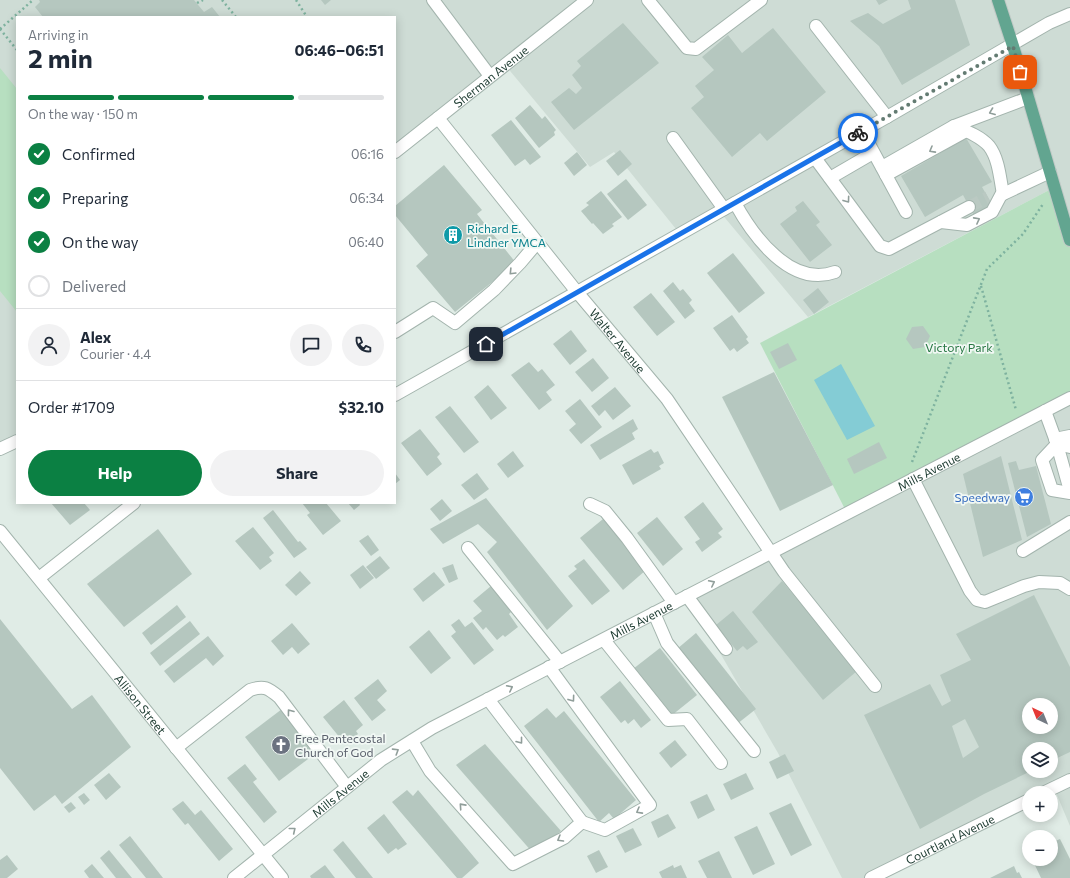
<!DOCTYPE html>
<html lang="en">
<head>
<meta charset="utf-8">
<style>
  :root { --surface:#fff; --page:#f2f2f3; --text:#1f2937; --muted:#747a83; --line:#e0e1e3; --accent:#0b8043 }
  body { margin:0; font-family:Commissioner,sans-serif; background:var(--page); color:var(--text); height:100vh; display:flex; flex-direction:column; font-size:15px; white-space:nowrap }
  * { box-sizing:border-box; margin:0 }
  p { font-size:13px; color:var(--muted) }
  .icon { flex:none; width:22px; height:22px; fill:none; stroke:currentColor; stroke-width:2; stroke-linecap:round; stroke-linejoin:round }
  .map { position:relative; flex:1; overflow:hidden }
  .drawer { position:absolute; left:16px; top:16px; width:380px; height:488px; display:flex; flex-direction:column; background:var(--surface); border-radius:0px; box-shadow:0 2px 10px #0003 }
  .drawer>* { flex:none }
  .needle { width:26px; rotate:317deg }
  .fabs { position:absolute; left:1022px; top:698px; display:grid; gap:8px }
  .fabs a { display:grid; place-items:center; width:36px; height:36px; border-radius:50%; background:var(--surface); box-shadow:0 2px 10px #0003; font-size:20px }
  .pin { position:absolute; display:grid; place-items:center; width:34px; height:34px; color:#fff; margin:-17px; border-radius:8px; box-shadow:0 2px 6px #0006 }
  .courier { position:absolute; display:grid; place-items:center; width:40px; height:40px; margin:-20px; border:3px solid #1a73e8; border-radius:50%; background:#fff; color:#222; box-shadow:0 1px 5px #0007 }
  .head em { font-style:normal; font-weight:700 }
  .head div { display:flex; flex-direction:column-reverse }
  .head { display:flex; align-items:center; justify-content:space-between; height:68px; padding:0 12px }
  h1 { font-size:26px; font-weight:700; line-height:30px }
  .bar { display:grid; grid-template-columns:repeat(4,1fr); gap:6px 4px; align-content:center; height:48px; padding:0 12px }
  .bar i { height:5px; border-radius:3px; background:var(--line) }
  .bar .on { background:var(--accent) }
  .bar p { grid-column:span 4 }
  .line { display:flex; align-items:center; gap:10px; padding:0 12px; border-top:1px solid var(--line) }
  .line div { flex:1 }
  .round { display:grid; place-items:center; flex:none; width:42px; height:42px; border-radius:21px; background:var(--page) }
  ol { padding:0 12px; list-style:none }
  li { display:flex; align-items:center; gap:12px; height:44px }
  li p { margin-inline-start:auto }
  li .icon { padding:4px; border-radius:50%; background:var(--accent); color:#fff; stroke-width:4 }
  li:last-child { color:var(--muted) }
  li i { width:22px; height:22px; border:2px solid var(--line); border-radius:50% }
  .primary-button { display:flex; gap:8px; margin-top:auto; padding:8px 12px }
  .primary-button a { flex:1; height:46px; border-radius:24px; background:var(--accent); color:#fff; font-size:16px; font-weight:700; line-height:46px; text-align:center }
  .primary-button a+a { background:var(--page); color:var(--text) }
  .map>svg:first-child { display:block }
</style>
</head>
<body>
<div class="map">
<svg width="1070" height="878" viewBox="0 0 1070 878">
  <rect width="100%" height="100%" fill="#e0ece6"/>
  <!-- built -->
  <g fill="#cedcd5" fill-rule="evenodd">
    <path d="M0,0H1070V240L1055,187L808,317L720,212L680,234L614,152L590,167L505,65L395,152V17H17V441L0,449Z"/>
    <path d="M1070,398V826L1054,788L1043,793H1029V800L871,878H842L778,753L687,596ZM1029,705H1051V727H1029ZM1029,749H1051V771H1029Z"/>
  </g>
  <!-- green -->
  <g fill="#b7dfc0">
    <path d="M0,68L17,89V312L0,291Z"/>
    <path d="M1055,187L1070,240V398L847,513L760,343Z"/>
  </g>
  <!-- water -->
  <path fill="#84ccd5" d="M841,364L875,426L847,440L814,380Z"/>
  <!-- building -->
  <g fill="#b5c7bf" fill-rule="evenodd">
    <path d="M39,0H194L204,12L212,7L220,17H43L35,7L40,2Z"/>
    <path d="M321,0H331L325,5Z"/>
    <path d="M876,0H888L879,5Z"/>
    <path d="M908,0H955L970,45L902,85L879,46L850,21L868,13L883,24L911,9Z"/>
    <path d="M623,23L659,63L574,130L551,102L569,88L576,94L582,88L572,75L581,66L577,61Z"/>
    <path d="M773,28L826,92L767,141L760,133L732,157L691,108L704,97L695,86L714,70L702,57L728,35L742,53Z"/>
    <path d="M530,105L542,119L545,116L556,130L554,132L555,135L539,148L515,118Z"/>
    <path d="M511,120L541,157L530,165L525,159L515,166L491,135Z"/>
    <path d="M966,138L992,182L982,187L993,206L975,217L963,195L925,217L901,176Z"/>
    <path d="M620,150L632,164L618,176L606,161Z"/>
    <path d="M577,152L587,165L574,176L564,163Z"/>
    <path d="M444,165L482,210L477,214L516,263L455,312L416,266L428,255L395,215V206Z"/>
    <path d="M626,179L647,205L628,220L607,194Z"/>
    <path d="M601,191L622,217L612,224L614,226L603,234L593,223L592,224L581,211L589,205L586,203Z"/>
    <path d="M803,201L820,222L816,225L832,245L810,262L780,224L797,211L795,207Z"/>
    <path d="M733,253L765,293L739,313L707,273Z"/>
    <path d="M673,282L680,291L683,289L692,300L689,303L695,311L685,319L663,291Z"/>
    <path d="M818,288L829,302L814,314L803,300Z"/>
    <path d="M651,293L675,322L657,336L633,307Z"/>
    <path d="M732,315L748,337L746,339L749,343L737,352L734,348L730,351L713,328Z"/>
    <path d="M923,326L930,336L925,347L913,349L906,339L912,327Z"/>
    <path d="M571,330L587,351L570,365L553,344Z"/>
    <path d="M788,343L797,360L779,369L770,352Z"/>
    <path d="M593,358L609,378L592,392L575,372Z"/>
    <path d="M529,362L538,372L542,369L555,385L546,392L552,400L539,410L511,375Z"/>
    <path d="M774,372L833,485L780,511L722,397Z"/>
    <path d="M488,385L507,408L491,420L474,397Z"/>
    <path d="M615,387L631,406L613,420L605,410L599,416L591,406Z"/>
    <path d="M580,399L602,427L581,444L569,430L576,424L565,411Z"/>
    <path d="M450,406L479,442L464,453L435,417Z"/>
    <path d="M633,419L638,429L632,433L635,439L600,460L590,445Z"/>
    <path d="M420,429L440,454L437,457L442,464L427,476L401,443Z"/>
    <path d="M879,442L887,458L854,474L847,459Z"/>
    <path d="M651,449L654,453L658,451L664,463L659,466L661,469L633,485L622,465Z"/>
    <path d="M513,451L524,466L508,478L497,464Z"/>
    <path d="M1001,456L1022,540L983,557L963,474Z"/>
    <path d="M1016,461L1019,470L1036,466L1051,524L1027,537L1008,463Z"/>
    <path d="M395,473L400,480L395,484Z"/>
    <path d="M477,473L489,489L474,500L461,485Z"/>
    <path d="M486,498L573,606L547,630L487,552L497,542L478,524L443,544L430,529Z"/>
    <path d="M442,499L452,511L440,521L430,509Z"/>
    <path d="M703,502L723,529L718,533L722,537L702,552L695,542L700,539L684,517Z"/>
    <path d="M51,503H84L90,510L70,525Z"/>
    <path d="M302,503H326L341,521L323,535L307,515L310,513Z"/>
    <path d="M348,503H359L360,505L354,510Z"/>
    <path d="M273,510L298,542L300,541L307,549L294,558L263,518Z"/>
    <path d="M657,517L683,549L663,566L637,533Z"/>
    <path d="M603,519L646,570L623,590L580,538Z"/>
    <path d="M253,527L274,553L269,557L272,561L260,570L235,541Z"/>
    <path d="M158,529L192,574L124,627L87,584Z"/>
    <path d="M368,535L379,550L371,556L359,541Z"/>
    <path d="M380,556L390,568L376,579L366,567Z"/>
    <path d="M584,559L610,591L592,605L568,576L577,569L574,566Z"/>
    <path d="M453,564L458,579L449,583L442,568Z"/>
    <path d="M363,565L374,578L360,589L350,575Z"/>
    <path d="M300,571L311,583L296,596L285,585Z"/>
    <path d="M434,572L445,585L423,602L413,589Z"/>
    <path d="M782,581L857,671L823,700L752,612Z"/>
    <path d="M491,586L511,612L509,614L518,627L505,637L503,635L497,640L486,627L483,630L473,618L482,611L473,601Z"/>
    <path d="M1034,595L1070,667V752L1051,761V749H1029V772L984,794L920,829L864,715L930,684L942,706L951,701L940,675L971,660L956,634ZM1029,705H1051V727H1029ZM965,719L979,747L963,758L952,726Z"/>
    <path d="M177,605L186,617L151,645L142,633Z"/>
    <path d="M733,611L758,642L747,650L743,646L737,651L716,625Z"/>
    <path d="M0,619L72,709L92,695L131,747L62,804L55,795L34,811L0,768Z"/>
    <path d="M459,619L465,627L472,622L494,650L474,665L451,636L456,632L451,625Z"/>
    <path d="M190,621L200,634L160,666L150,653Z"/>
    <path d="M292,623L310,644L298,654L292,647L283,655L271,641Z"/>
    <path d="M429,630L451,658L431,674L409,647Z"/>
    <path d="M696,633L756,709L737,724L677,649Z"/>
    <path d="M208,636L224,656L213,666L206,658L174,683L164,671Z"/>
    <path d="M660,648L697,695L671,716L633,669Z"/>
    <path d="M378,679L387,691L377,700L386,710L372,721L354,698Z"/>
    <path d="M620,681L651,720L641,728L634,719L628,724L625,720L621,723L600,697Z"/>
    <path d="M344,700L363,725L356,731L358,734L345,744L323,717Z"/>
    <path d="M547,708L556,718L564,711L636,800L614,819L609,813L599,822L524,726Z"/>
    <path d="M282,709L316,753L279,781L245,737Z"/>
    <path d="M675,740L687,755L671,768L659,753Z"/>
    <path d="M485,744L561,831L533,853L456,765Z"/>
    <path d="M785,754L794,771L777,779L769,762Z"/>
    <path d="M245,764L257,779L253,782L277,812L264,823L227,778Z"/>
    <path d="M109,773L121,787L106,800L94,785Z"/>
    <path d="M746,773L754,789L731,800L723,784Z"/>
    <path d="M407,790L413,796L418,790L479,863L462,878H457L392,802Z"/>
    <path d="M84,793L90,800L84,805L78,797Z"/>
    <path d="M707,794L715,810L698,819L690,802Z"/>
    <path d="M183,801L195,815L201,810L233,849L219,861L188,823L185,825L172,809Z"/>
    <path d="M71,802L76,808L69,813L64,807Z"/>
    <path d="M791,803L812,845L791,856L769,813Z"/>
    <path d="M384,814L407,844L398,850L396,848L388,854L367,828Z"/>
    <path d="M668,814L676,828L658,838L651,822Z"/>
    <path d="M757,826L775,864L753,875L734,837Z"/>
    <path d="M633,828L642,845L625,853L616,836Z"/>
    <path d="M130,836L163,878H146L119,845Z"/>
    <path d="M1060,839L1070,859V878H1041L1032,859H1051V843Z"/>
    <path d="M343,841L373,878H356L333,850Z"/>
    <path d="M109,850L132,878H116L100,858Z"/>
    <path d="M599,850L608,867L596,873L587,856Z"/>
    <path d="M719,851L732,878H707L698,861Z"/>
    <path d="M7,855L18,869L7,878H0V860Z"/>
    <path d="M92,864L104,878H89L84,871Z"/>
    <path d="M325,865L335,878H311L310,876Z"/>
    <path d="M673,865L674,868L681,865L687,878H662L659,872Z"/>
    <path d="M1014,866L1017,873L1019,872L1022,878H990Z"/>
  </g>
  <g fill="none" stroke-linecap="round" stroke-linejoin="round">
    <!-- minor-tunnel -->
    <path stroke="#bac9c2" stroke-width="12" stroke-dasharray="12 6" stroke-linecap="butt" d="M969,207L988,197"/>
    <!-- minor casing -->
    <g stroke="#a3b4ad" stroke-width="14">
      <g id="minor">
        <path d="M433,0L490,76"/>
        <path d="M648,0L687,48L696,49L761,0"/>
        <path d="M816,26L887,117"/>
        <path id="s1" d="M438,118L577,292L667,399L784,572L875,686"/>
        <path d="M954,126C966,131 980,136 989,146C999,159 1000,179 1003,194"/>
        <path d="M862,131L906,212"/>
        <path d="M673,138L724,209"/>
        <path id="s2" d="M395,152L587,0"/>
        <path d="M815,158L880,246L889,249L969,207"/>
        <path d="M882,167L954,126L1028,98"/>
        <path d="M886,175L966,131"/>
        <path d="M830,178L873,153"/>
        <path d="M735,203C753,236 791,288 835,272"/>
        <path d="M941,222L967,225L992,212L1001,195L1050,172"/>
        <path d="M395,332L433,308L455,323L494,290L520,263L537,243"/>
        <path d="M395,395L887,117L1049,23L1070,14"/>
        <path d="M1045,411L1057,444L1070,491"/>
        <path d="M1055,439L1070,436"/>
        <path d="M1070,447L1057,444L1042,460L1052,490L1070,493"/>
        <path d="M0,449L17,441"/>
        <path d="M913,479L970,591L977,600L985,602L1024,586L1039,582L1060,583L1070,589"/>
        <path d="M590,504L605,511L627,538L674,603"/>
        <path id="s3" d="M0,531L282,878"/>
        <path d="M468,548L560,662"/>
        <path d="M1023,551L1070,522"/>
        <path d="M39,578L134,503"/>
        <path d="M687,596L726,649"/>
        <path d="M654,613L667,643L754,751"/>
        <path d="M604,640L668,720L687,719L721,763"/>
        <path d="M549,667L650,805L605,830L582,822"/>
        <path d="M412,741L430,771L513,864L564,838L582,822L488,699"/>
        <path d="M176,748L250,690C264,685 268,688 279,697L347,787"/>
        <path d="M1043,793L1070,780"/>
        <path id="s4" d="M234,878L381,760L432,728L1070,398"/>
        <path id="s5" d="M871,878L1029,800"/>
      </g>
    </g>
    <!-- major casing -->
    <g stroke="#c1c9c6" stroke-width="14">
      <path id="major" d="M998,0L1013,46L1070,240"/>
    </g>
    <!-- path -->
    <g stroke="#7eb29f" stroke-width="2.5" stroke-dasharray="2 3" stroke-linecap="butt">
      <path d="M222,0L236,17"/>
      <path d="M296,0L307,17"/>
      <path d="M197,3L203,0"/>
      <path d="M0,29L33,0"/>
      <path d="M0,29L17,50"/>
      <path d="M981,286L1016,410"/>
      <path d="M912,462L987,269L1023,234L1043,204"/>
    </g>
    <!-- minor -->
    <use href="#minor" stroke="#fff" stroke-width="12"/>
    <!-- major -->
    <use href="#major" stroke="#62a590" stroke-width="12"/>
  </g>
  <!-- one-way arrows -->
  <defs><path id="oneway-chevron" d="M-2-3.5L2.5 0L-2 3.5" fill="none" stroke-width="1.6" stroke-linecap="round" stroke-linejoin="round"/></defs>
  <g stroke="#909e9a">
    <use href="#oneway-chevron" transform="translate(992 112) rotate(159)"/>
    <use href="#oneway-chevron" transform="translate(932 150) rotate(151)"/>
    <use href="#oneway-chevron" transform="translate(847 200) rotate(54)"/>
    <use href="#oneway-chevron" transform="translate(977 220) rotate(-28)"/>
    <use href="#oneway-chevron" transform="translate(512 272) rotate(134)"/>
    <use href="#oneway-chevron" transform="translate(712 583) rotate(-27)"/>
    <use href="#oneway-chevron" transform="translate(510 688) rotate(-27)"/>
    <use href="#oneway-chevron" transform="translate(572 699) rotate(54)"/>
    <use href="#oneway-chevron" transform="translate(290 712) rotate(-127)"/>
    <use href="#oneway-chevron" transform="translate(520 741) rotate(52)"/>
    <use href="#oneway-chevron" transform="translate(396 751) rotate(-32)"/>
    <use href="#oneway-chevron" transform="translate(462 806) rotate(-132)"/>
    <use href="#oneway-chevron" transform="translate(639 811) rotate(151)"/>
    <use href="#oneway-chevron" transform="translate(293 830) rotate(-39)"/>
    <use href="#oneway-chevron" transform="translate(560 839) rotate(150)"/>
  </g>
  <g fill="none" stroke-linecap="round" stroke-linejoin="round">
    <!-- done -->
    <path stroke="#637b72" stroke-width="4" stroke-dasharray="0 7.2" d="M858,133L1013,46L1020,72"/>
    <!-- route -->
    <path stroke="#1a73e8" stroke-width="5" d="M486,344L858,133"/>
  </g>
  <!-- icons -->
  <defs>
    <g id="building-disc" transform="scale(1)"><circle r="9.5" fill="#0f9aa8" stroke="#f1f8f4"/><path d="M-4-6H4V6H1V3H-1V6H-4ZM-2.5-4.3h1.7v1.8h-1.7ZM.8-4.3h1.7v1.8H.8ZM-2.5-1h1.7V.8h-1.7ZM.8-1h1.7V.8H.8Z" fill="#fff"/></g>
    <g id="supermarket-disc" transform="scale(1)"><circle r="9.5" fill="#3f7fe0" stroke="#f1f8f4"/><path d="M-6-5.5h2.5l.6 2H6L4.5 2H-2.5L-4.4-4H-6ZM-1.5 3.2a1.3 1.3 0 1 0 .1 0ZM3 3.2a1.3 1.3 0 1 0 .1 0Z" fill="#fff"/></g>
    <g id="church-disc" transform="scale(1)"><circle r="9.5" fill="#6b7280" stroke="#f1f8f4"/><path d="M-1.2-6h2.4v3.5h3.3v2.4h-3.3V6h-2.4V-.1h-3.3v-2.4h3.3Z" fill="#fff"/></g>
  </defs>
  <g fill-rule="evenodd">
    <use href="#building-disc" x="453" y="235"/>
    <use href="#supermarket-disc" x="1024" y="497"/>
    <use href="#church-disc" x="281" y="745"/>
  </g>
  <g text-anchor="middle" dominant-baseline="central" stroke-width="3.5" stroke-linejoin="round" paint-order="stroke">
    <!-- street labels -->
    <g font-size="12" fill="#203e34" stroke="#f1f8f4">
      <text stroke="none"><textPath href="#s2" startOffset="122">Sherman Avenue</textPath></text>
      <text stroke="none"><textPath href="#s1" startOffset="286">Walter Avenue</textPath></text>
      <text stroke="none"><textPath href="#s4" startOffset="808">Mills Avenue</textPath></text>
      <text stroke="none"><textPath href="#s4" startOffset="484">Mills Avenue</textPath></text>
      <text stroke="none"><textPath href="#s3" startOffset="223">Allison Street</textPath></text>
      <text stroke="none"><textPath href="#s4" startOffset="136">Mills Avenue</textPath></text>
      <text stroke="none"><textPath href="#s5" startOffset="88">Courtland Avenue</textPath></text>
    </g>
    <!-- culture labels -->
    <g font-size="12" fill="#0d838f" stroke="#f1f8f4" text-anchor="start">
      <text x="467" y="228">Richard E.<tspan x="467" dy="14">Lindner YMCA</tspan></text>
    </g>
    <!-- park labels -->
    <g font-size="12" fill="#277743" stroke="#f1f8f4">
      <text x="959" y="347">Victory Park</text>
    </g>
    <!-- shop labels -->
    <g font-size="12" fill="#366cbe" stroke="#f1f8f4" text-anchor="end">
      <text x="1010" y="497">Speedway</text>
    </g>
    <!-- worship labels -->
    <g font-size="12" fill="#5b616d" stroke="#f1f8f4" text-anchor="start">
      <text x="295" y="738">Free Pentecostal<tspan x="295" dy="14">Church of God</tspan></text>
    </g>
  </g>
</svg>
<div class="fabs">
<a><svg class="needle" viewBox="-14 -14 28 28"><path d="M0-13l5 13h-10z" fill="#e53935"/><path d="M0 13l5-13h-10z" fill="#747a83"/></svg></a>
<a><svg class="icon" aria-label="layers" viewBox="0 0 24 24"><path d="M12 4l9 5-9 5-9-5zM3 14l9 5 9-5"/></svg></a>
<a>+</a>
<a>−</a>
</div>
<div class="pin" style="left:1020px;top:72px;background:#ea580c"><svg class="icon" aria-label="bag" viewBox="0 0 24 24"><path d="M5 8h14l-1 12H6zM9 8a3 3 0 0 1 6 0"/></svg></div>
<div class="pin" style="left:486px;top:344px;background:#1f2937"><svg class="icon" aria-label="home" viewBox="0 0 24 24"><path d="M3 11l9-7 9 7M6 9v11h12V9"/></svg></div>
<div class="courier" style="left:858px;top:133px"><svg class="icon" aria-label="bike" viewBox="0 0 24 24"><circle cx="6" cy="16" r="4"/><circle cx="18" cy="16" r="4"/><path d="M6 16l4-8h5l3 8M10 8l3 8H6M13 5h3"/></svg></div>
<section class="drawer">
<div class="head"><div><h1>2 min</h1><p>Arriving in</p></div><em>06:46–06:51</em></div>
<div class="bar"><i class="on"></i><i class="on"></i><i class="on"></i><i></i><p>On the way · 150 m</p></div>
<ol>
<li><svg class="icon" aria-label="check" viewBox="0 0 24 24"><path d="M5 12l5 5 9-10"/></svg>Confirmed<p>06:16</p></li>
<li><svg class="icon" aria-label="check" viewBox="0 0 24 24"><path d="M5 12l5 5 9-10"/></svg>Preparing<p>06:34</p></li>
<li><svg class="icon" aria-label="check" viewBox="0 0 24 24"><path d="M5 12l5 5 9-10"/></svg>On the way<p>06:40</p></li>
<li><i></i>Delivered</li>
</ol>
<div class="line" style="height:72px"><a class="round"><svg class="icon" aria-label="person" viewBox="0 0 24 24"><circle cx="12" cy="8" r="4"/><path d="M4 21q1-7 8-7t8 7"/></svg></a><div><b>Alex</b><p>Courier · 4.4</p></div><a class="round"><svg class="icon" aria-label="chat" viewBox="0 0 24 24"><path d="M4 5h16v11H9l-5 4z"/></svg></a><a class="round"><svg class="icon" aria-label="phone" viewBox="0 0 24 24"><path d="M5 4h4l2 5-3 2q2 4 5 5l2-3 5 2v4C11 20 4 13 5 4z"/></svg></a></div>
<div class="line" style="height:52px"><div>Order #1709</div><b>$32.10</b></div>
<div class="primary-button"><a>Help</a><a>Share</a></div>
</section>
</div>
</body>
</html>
